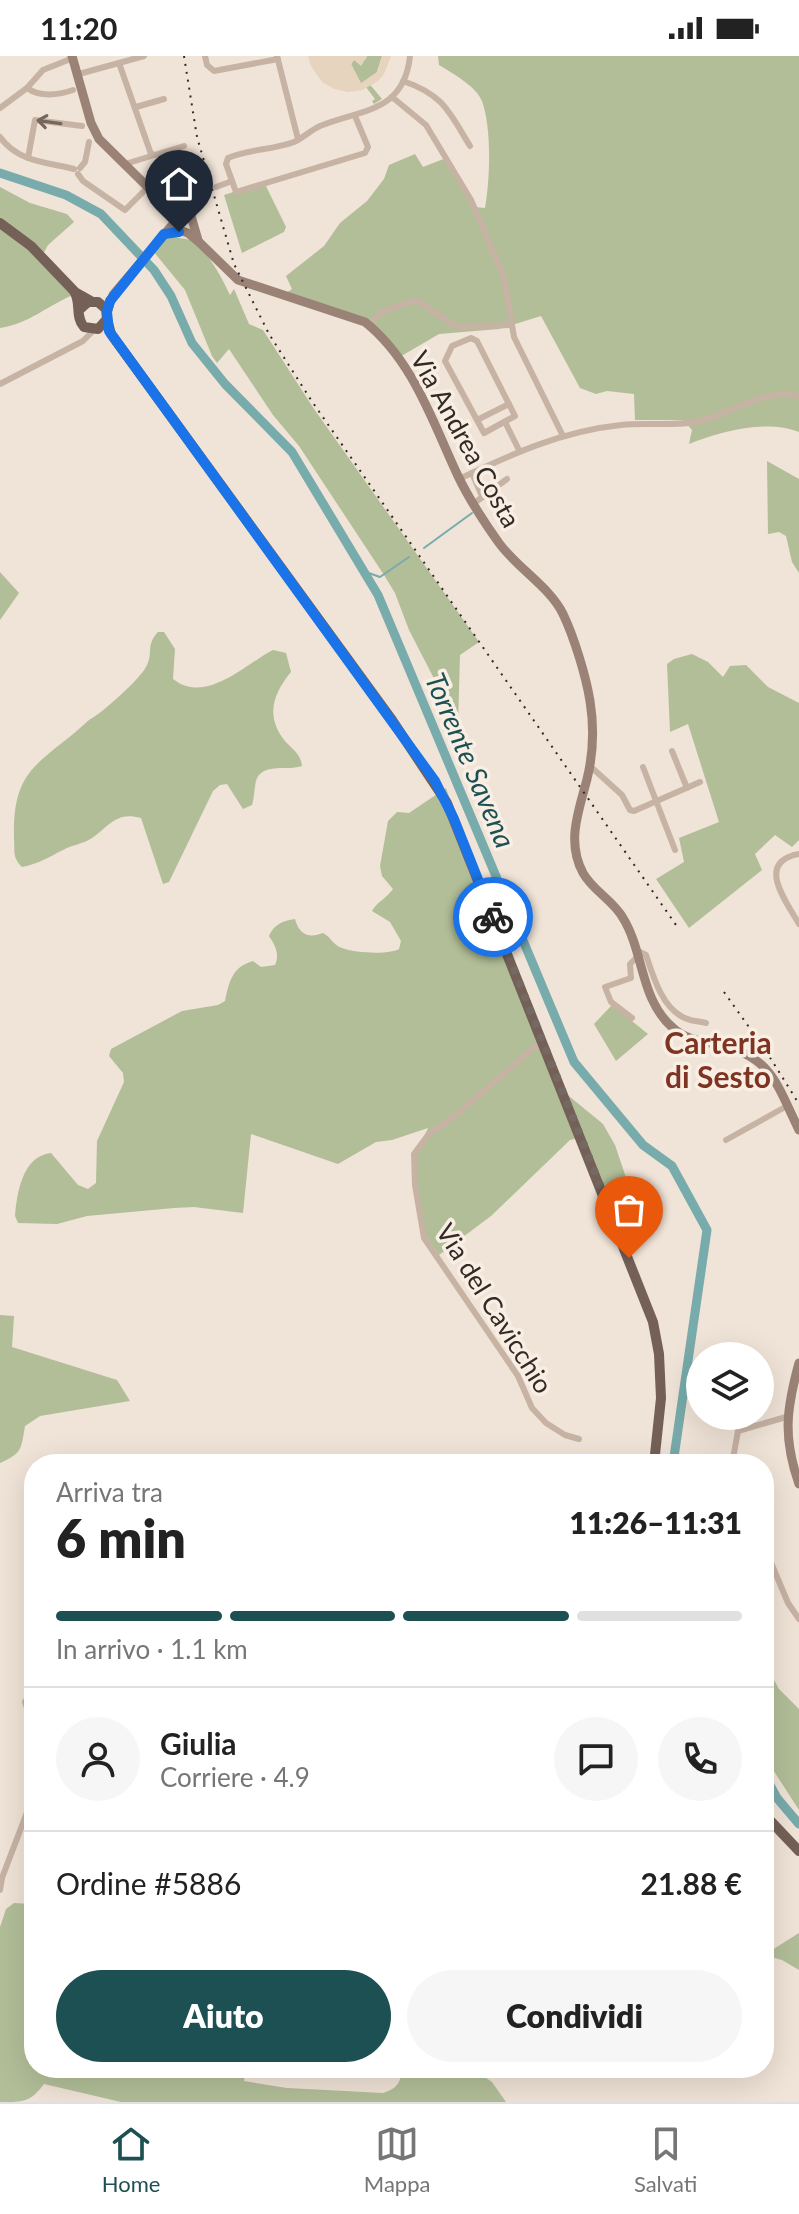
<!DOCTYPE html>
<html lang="it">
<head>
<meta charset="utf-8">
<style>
  :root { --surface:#fff; --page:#f6f6f6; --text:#222; --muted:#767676; --line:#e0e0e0; --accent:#1d5052 }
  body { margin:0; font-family:Lato,sans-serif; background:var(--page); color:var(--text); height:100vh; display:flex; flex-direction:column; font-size:30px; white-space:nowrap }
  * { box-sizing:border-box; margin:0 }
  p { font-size:26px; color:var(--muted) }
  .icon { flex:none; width:44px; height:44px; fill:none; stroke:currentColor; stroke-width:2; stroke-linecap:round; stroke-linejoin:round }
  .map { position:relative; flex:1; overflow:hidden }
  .drawer { position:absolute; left:24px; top:1398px; width:750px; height:624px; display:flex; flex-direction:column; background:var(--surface); border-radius:32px; box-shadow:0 8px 32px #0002 }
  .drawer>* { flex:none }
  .fabs { position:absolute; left:686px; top:1286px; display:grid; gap:16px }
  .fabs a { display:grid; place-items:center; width:88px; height:88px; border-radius:50%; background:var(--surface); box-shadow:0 8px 32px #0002; font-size:40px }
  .pin { position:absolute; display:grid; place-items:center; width:68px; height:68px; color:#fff; margin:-82px -34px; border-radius:50% 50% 50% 0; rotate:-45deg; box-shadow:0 0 8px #0007 }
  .pin .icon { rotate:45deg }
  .courier { position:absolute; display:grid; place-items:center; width:80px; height:80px; margin:-40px; border:6px solid #1a73e8; border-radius:50%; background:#fff; color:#222; box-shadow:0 2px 10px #0007 }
  .headline em { font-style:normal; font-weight:800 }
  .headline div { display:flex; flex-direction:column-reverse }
  .headline { display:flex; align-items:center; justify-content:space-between; height:136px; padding:0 32px }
  h1 { font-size:52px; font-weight:800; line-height:60px }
  .bar { display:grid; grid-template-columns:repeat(4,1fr); gap:12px 8px; align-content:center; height:96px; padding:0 32px }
  .bar i { height:10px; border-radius:6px; background:var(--line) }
  .bar .selected { background:var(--accent) }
  .bar p { grid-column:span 4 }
  .line { display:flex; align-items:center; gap:20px; padding:0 32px; border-top:2px solid var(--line) }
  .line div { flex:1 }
  .round { display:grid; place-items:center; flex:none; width:84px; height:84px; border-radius:42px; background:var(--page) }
  .action { display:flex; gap:16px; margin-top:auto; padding:16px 32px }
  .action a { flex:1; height:92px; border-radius:48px; background:var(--accent); color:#fff; font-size:32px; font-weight:800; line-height:92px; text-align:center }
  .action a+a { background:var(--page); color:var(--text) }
  .status { display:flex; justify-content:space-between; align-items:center; height:56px; padding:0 40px; background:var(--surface); direction:ltr }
  .status svg { height:22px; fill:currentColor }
  .tab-bar { display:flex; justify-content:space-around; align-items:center; height:112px; border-top:2px solid var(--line); background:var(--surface); font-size:22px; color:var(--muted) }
  .tab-bar a { display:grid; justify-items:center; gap:4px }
  .tab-bar .selected { color:var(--accent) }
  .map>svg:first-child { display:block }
</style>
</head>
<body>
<div class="status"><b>11:20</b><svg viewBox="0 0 49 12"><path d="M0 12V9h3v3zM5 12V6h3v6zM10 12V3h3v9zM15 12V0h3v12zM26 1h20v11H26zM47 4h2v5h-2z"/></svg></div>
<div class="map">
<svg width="799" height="2046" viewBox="0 0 799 2046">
  <rect width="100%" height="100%" fill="#f0e3d7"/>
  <!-- green -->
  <g fill="#b2be98">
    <path d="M367,0H382L377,16L367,25L382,43L374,48L372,45L375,43L366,31L363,32L351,8L354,4H365Z"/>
    <path d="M438,0H799V376C767,363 721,375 689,388L692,374L683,364H635L634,338L607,335L596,338L580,332L541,260L499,273L439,278L398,302L374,274L286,237L292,233L286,220L324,190L340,167L367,145L384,123L389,109L415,98L423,111L446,102L474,151L485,152C490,124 492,73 482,45C476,30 452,17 439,9Z"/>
    <path d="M264,126L286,171L284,176L242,197L224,139Z"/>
    <path d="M0,131L30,147L67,158L74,166L48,189L42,200L75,238C48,249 29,268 0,272Z"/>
    <path d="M170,181C176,182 184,182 190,184C206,191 223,224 230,239L234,233L249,268L263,274L314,353L479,586L460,599L458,669L409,574L395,537L384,519L299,390L273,359L229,293L217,307L212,300L185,234L149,190L155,184Z"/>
    <path d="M767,405L799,423V517L792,506L786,480L779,476L768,478Z"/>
    <path d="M0,516L19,537L0,564Z"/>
    <path d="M158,576H164L175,593L173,623C206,649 244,609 273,594L286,597L291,616C273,638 265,660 285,685C292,693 301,698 302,710C288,715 265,707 257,722C254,729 255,740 252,749L243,753L227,728L220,729L213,735L169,826L163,828L141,762C117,755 110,769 92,782C83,788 72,789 63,794C49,801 38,808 22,811C12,801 15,795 14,783C12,709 42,708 89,664C101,658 140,623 146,611C154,597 145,590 158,576Z"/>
    <path d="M692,598L708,606L723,621L730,610L746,609L768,631L799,647V784L792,791L775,779L755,798L762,814L689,872L656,823L684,806L679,782L719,766L688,668L670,676L667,608L674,603Z"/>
    <path d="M446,732L481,830L564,1036L603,1068L615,1089L640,1163L619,1180L578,1082L570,1084L491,1160L439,1199L422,1174L412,1109L428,1072L392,1084L376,1086L338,1108L251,1078L243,1157L194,1151L174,1152L87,1160L57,1168L18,1167L15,1160C17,1138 22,1100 51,1097L78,1129L88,1133L96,1127L97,1085L124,1026L123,1017L109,1000L111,993L182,955L218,949L225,945C229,926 232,911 253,905L261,911L275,909C280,898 275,889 269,880C274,868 283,865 295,863C299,878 308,883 323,877C331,881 333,889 342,892C355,897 388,899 399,893L401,885L390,866L372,855C378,845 387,842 393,833L382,820L380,810L388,765L397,756L409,757Z"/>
    <path d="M612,949L648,978L616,1005L594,968Z"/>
    <path d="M0,1259L14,1260L12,1291L117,1324L130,1345L40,1360L25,1370C21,1392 23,1397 0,1407Z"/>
    <path d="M764,1606L779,1633L799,1653V1754L766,1703L764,1686Z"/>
    <path d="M34,1845V2012H246L244,2025L287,2032L383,2037C396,2033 403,2026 400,2012H472L492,2026L506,2046H121L44,2028C30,2046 25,2046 0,2046V1871L6,1853L14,1847L31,1848Z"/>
    <path d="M799,1877V1914L782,1904L764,1899Z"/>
  </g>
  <!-- plaza -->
  <path fill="#e7d4bf" d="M308,0H367L361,10L354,4L351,8L361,27L377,16L382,0H391L384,18L377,26L362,34L348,36L334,33L322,26L311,10Z"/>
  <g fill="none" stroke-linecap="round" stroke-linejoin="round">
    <!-- stream -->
    <g stroke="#78abab" stroke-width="2">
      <path d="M424,492L472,457"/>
      <path d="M363,515L380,521L409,501"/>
    </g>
    <!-- river -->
    <g stroke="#78abab" stroke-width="9">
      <path d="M0,117L66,139L101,158L154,214L171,240L192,287L225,328L292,396L378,539L574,1006L643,1089L672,1110L707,1174L673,1408"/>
      <path d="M764,1718L777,1742L799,1768"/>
    </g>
    <!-- minor -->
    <g stroke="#c7b3a4" stroke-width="6">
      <path d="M205,0L207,9L214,15L278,3"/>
      <path d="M277,0L298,83"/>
      <path d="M119,7L151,98L155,99"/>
      <path d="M79,18L144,0"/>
      <path d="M403,25C444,39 449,56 470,90"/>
      <path d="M27,32C41,42 58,39 73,34"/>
      <path d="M392,41L426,69L471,144L504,221L514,281L563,380"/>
      <path d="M136,51L164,43"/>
      <path d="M0,52L27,32L43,14L73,2"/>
      <path d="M355,60L368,91L365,97L236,136L226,108L228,102C248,93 273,94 294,86C303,82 311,74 320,70C361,53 404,57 410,0"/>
      <path d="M0,81C18,106 46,106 74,113"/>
      <path d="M28,102L35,64L82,70"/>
      <path d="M125,108L184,90"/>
      <path d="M80,112L85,106L89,86"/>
      <path d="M78,118L83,125L125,154L148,131"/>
      <path d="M216,131L232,125"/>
      <path d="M184,158L194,141L208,134"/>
      <path d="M369,270L381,256L416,244L457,271L511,269"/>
      <path d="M471,282L477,285L515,360L484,377L445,305L452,290Z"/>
      <path d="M0,328L83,285L94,274"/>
      <path d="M477,364L509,348"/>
      <path d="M505,366L519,394"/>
      <path d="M472,417L482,440"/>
      <path d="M459,423C512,398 562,375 621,369C647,366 674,371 700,365C735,357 761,332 799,340"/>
      <path d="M473,448L507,423"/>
      <path d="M672,695L687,732"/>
      <path d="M590,710L622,739L630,754L634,755L700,726"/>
      <path d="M643,711L675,794"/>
      <path d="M799,798C755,806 786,845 799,868"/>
      <path d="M636,894L646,899C653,919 661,949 681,960C688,965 698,965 706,967"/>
      <path d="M632,962L611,946L605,931L631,922L630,908L638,900"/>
      <path d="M542,985L458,1057L428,1079L414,1098L415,1129L424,1182L518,1320L532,1352L546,1367L565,1379L579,1383"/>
      <path d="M726,1084L787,1050"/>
      <path d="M732,1408L738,1375L786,1361"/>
      <path d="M764,1490L788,1547L799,1563"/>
      <path d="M34,1633L25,1646L34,1672"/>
      <path d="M0,1834L2,1822L34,1738"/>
    </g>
    <!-- secondary -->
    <g stroke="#9a8276" stroke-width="9">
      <path d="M72,0L91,67L99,83L167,150L175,163L176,173L188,177L199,186L238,224L365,266C413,304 433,367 458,420C469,443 484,466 499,487C517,512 550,531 563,558C574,581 586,620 590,645C594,670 593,699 587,723C579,755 566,785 583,817C593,835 613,844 623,862C644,896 640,943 672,971C684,983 700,985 716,988C772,1000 776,1027 799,1074"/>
      <path d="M170,152L191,160L198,184"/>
      <path d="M107,256L113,239L174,167"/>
      <path d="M799,1307C786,1354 783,1382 799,1428"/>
    </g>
    <!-- primary -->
    <g stroke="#746057" stroke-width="10">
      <path d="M0,167L31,190L75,236L91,245"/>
      <path d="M75,237C81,248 75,261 84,271L98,273L107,263L106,253L98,246H88L79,254"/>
      <path d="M107,263L111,278L392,664L447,747L653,1266L659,1298L661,1342L654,1408"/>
      <path d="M764,1758L799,1795"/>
    </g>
    <!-- rail -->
    <g stroke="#332925" stroke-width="2" stroke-dasharray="2 6" stroke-linecap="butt">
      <path d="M184,0L197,81L234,208L269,278L311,344L676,869"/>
      <path d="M724,936L766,995L799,1048"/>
    </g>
  </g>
  <!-- one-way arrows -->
  <defs><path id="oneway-shaft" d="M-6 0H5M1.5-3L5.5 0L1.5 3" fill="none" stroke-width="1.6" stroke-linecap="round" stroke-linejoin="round" transform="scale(2)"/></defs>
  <use stroke="#76675e" href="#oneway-shaft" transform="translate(49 66) rotate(-172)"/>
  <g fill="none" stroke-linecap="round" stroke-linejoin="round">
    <!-- done -->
    <path stroke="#756a63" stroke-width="8" stroke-dasharray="0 14.4" d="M493,861L629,1202"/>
    <!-- route -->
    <path stroke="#1a73e8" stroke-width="10" d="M179,176L164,178L110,245L107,256L109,275L435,725L454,763L493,861"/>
  </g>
  <g text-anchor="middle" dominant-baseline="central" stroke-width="7" stroke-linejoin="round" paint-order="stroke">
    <!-- street labels -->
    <g font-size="26" fill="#332925" stroke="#f8eee3">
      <text transform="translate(466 383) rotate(61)">Via Andrea Costa</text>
      <text transform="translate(495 1252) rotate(58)">Via del Cavicchio</text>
    </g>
    <!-- water labels -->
    <g font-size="28" font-style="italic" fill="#1d5052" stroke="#f8eee3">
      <text transform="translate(471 704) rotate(67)">Torrente Savena</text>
    </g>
    <!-- quarter labels -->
    <g font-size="30" font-weight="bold" fill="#7e3422" stroke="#f8eee3">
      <text x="718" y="986">Carteria<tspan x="718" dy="34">di Sesto</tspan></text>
    </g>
  </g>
</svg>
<div class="fabs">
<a><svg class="icon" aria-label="layers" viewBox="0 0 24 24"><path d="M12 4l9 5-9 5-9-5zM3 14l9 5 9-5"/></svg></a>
</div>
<div class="pin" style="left:629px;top:1202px;background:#ea580c"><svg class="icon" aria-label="bag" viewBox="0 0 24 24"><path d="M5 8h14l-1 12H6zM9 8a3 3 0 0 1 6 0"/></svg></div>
<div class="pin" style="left:179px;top:176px;background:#1f2937"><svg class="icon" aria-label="home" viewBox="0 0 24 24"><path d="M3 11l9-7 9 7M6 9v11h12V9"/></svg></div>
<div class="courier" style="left:493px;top:861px"><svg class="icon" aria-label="bike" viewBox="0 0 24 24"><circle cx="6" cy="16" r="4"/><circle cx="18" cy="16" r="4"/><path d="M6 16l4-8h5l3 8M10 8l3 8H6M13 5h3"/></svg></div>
<section class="drawer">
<div class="headline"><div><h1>6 min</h1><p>Arriva tra</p></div><em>11:26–11:31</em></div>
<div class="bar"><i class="selected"></i><i class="selected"></i><i class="selected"></i><i></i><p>In arrivo · 1.1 km</p></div>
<div class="line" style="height:144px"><a class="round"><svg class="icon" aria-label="person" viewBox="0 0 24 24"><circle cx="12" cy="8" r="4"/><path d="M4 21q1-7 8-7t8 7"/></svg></a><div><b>Giulia</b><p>Corriere · 4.9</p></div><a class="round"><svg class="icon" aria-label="chat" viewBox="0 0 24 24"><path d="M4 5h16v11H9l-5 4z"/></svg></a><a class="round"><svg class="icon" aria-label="phone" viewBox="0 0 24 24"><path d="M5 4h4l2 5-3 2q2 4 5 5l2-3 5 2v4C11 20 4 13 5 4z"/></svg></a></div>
<div class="line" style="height:104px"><div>Ordine #5886</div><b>21.88 €</b></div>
<div class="action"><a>Aiuto</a><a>Condividi</a></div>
</section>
</div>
<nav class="tab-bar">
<a class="selected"><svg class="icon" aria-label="home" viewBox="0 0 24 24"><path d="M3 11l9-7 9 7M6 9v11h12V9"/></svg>Home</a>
<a><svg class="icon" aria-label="map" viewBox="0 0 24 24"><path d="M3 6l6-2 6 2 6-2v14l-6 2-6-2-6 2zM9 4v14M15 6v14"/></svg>Mappa</a>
<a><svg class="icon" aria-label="saved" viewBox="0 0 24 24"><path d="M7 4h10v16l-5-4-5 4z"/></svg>Salvati</a>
</nav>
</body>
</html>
